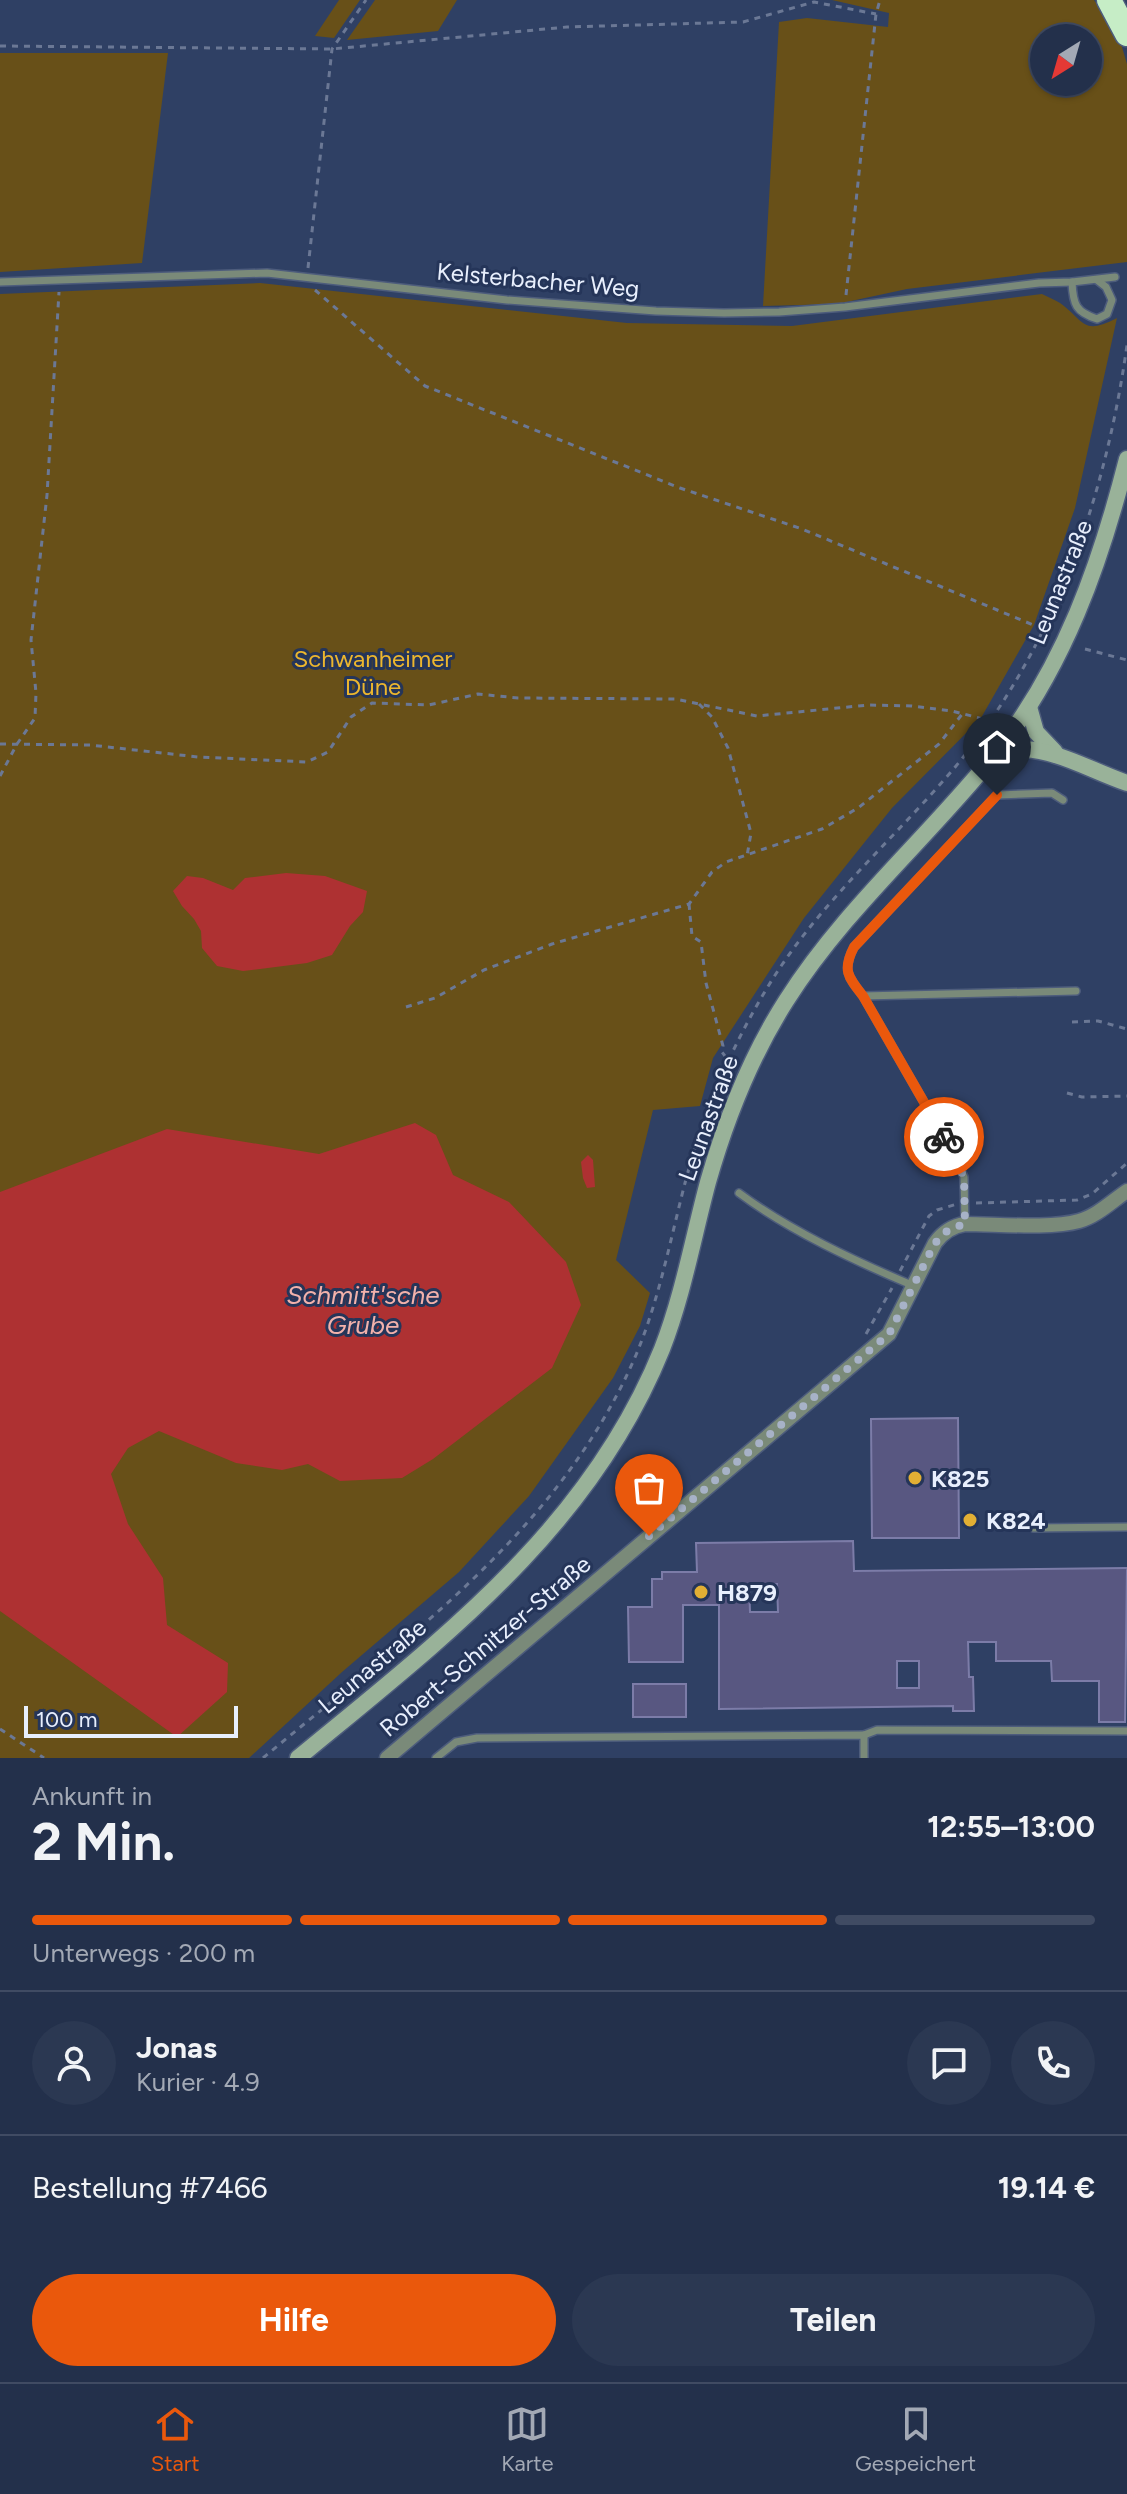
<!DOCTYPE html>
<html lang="de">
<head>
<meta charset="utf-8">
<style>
  :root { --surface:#23304b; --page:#2b3852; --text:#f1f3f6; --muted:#a3a9b5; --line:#404b63; --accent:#ea580c }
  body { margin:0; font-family:Figtree,sans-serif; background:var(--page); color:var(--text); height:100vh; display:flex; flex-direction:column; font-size:30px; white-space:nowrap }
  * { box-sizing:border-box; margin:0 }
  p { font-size:26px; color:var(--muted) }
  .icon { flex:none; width:44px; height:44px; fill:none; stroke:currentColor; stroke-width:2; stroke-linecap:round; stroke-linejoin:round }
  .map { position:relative; height:1758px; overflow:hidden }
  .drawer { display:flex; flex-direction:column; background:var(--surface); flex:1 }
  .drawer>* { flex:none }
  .needle { width:52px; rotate:217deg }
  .tools { position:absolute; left:1030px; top:24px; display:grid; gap:16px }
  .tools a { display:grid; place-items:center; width:72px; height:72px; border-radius:50%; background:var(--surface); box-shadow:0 2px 6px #0004,0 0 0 2px var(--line); font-size:40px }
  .scale { position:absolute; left:24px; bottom:20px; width:214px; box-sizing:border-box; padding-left:8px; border:4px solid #e8effd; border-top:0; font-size:22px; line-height:28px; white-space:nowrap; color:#e8effd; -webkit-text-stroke:6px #253559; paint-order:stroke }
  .pin { position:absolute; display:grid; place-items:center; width:68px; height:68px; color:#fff; margin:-82px -34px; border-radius:50% 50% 50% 0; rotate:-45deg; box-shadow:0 0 8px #0007 }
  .pin .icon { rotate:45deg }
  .courier { position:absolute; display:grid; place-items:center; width:80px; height:80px; margin:-40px; border:6px solid #ea580c; border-radius:50%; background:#fff; color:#222; box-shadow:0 2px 10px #0007 }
  .summary em { font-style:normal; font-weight:700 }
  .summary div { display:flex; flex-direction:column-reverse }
  .summary { display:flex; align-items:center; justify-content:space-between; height:136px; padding:0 32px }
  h1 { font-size:52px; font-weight:700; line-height:60px }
  .bar { display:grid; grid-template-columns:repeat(4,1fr); gap:12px 8px; align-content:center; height:96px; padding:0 32px }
  .bar i { height:10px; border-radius:6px; background:var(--line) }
  .bar .active { background:var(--accent) }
  .bar p { grid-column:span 4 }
  .line { display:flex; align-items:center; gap:20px; padding:0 32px; border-top:2px solid var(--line) }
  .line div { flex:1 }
  .round { display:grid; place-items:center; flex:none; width:84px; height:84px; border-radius:42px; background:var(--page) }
  .button { display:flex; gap:16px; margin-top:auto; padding:16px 32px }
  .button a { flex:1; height:92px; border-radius:48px; background:var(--accent); color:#fff; font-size:32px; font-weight:700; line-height:92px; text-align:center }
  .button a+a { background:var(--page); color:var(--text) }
  .menu { display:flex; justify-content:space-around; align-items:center; height:112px; border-top:2px solid var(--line); background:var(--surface); font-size:22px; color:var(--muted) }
  .menu a { display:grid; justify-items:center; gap:4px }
  .menu .active { color:var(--accent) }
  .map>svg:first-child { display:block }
</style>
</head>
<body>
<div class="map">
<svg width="1127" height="1758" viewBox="0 0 1127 1758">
  <rect width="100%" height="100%" fill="#2f4064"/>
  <!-- green -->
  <g fill="#685018" fill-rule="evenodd">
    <path d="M339,0H360L334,38L315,36Z"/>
    <path d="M375,0H457L438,31L347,40Z"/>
    <path d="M832,0H1094L1119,37L1127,64V262L907,289L837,304L763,306L779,22L807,18L888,27L889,13ZM1044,38H1088V82H1044Z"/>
    <path d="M0,53H168L142,263L0,272Z"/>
    <path d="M260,283L627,323L792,326L1042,294C1048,297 1055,300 1060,303C1085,321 1082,336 1117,318L1075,508L1034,625L981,718L892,808L804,918L713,1058L700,1106L653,1110L616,1260L650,1293L640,1326L613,1378L529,1496L459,1572L342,1672L249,1758H0V294Z"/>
  </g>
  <!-- water -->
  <g fill="#ae3132">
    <path d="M286,873L325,876L367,891L363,912L350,926L332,955L307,963L243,971L217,966L202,948L201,931L194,919L182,906L173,891L187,876L203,878L233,890L245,878Z"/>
    <path d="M415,1123L436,1135L453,1175L509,1202L566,1262L581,1305L552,1368L433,1459L402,1478L340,1481L308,1464L282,1470L236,1463L159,1431L128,1448L111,1474L128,1524L163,1578L167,1625L228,1663L227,1692L177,1737L0,1611V1192L167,1129L319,1154Z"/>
    <path d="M588,1155L593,1160L595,1187L587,1188L583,1178L581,1162Z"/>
  </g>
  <!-- building -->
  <g fill="#585781" stroke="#7c7ca8" stroke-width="2" fill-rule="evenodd">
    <path d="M958,1418L959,1538H872L871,1419Z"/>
    <path d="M853,1541L854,1571L1127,1568L1125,1722H1099V1681H1052L1051,1661H996V1642H968L969,1677H973L974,1711H953V1706L719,1709V1605H683V1662H629L628,1607H652V1579H662V1572H697L696,1543ZM749,1584H777L778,1612H750ZM897,1661H919V1688H897Z"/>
    <rect x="633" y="1684" width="53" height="33"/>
  </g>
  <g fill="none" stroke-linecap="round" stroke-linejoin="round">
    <!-- lane casing -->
    <g stroke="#4d5c7c" stroke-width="10">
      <g id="lane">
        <path d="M0,282L267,273L507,300L656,311L724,313L779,312L845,307L1039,283L1072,282L1115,277"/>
        <path d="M1072,282C1073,305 1076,312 1097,319L1107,314L1112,300L1106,287L1097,280"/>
        <path d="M863,996L1076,991"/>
        <path d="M739,1193C790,1231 855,1261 914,1286"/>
        <path d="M965,1224L964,1177L956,1158L863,996C848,977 842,970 854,947L997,795L1052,793L1063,800"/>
        <path d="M1033,1528L1127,1527"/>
        <path d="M864,1735L877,1730L1127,1731"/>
        <path d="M436,1758L456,1742L477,1738L864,1735V1758"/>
      </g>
    </g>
    <!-- street casing -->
    <g stroke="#4d5c7c" stroke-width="17">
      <path id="street" d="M387,1758L889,1334L935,1243C943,1232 952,1226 965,1224C996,1224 1051,1229 1079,1221C1097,1216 1112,1201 1127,1191"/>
    </g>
    <!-- secondary casing -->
    <g stroke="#4d5c7c" stroke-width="19">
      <g id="secondary">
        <path d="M1029,707L1036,732L1055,752"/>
        <path d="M998,750C1049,743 1081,767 1127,783"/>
        <path d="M298,1758C442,1639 590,1528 662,1349C683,1295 693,1238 708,1182C726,1119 751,1056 786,1001C845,908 928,838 996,753C1064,667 1100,565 1127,459"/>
      </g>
    </g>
    <!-- highway casing -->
    <g stroke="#4d5c7c" stroke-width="27">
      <path id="highway" d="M1109,0L1127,34"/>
    </g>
    <!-- path -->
    <g stroke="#6b7895" stroke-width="3" stroke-dasharray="6 6" stroke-linecap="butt">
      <path d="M0,46L332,49L567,27L743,22L814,2L876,14"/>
      <path d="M308,268L332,49L366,0"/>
      <path d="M315,290L425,386L680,488L802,529L1043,629"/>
      <path d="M846,295L876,14L880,0"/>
      <path d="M1085,649L1127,660"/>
      <path d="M699,704L712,717L728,748L751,833L747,856"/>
      <path d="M0,744L90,745L198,757L307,762L328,752L351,717L372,703L429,705L478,694L518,698L675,699L757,716L868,705L912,706L952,711L991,721"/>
      <path d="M0,776L17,744L35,718L36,693L31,640L47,495L59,292"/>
      <path d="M689,904L692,936L701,942L706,983L723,1046L722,1052L728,1060"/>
      <path d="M406,1007L435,998L484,970L552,944L689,904L712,872L726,862L822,829L858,808L939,744L963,713"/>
      <path d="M1072,1022L1098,1021L1127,1029"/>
      <path d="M1067,1093L1082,1097L1127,1096"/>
      <path d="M976,1203L1077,1200L1092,1194L1127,1163"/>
      <path d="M900,1271L929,1216L937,1210L957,1204"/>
      <path d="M866,1334L892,1288"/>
      <path d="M0,1729L44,1758"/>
      <path d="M263,1758C404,1640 561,1530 636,1355C659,1300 670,1241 685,1183C704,1111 732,1044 772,980C819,905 886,846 944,780C1050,660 1105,502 1127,345"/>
    </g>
    <!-- lane -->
    <use href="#lane" stroke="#7a8a79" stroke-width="7"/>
    <!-- street -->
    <use href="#street" stroke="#7a8a79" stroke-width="14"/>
    <!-- secondary -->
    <use href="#secondary" stroke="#99b299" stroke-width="16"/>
    <!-- highway -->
    <use href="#highway" stroke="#c6edc6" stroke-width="24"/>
  </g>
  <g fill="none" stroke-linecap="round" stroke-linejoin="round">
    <!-- done -->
    <path stroke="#a7b2c7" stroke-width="8" stroke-dasharray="0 14.4" d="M649,1536L889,1334L935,1243L949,1229L965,1224L964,1177L944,1137"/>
    <!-- route -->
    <path stroke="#ea580c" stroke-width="10" d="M944,1137L863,996C848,977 842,970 854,947L997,795"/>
  </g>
  <!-- markers -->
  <g fill="#e2af34" stroke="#253559" stroke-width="3">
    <circle cx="915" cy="1478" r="8"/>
    <circle cx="970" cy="1520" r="8"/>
    <circle cx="701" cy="1592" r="8"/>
  </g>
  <g text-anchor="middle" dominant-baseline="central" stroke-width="6" stroke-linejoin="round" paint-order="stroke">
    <!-- street labels -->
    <g font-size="24" fill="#e8effd" stroke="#253559">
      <text transform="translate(538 280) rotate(5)">Kelsterbacher Weg</text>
      <text transform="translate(1060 582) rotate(-68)">Leunastraße</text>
      <text transform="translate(708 1118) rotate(-70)">Leunastraße</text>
      <text transform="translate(485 1646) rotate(-40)">Robert-Schnitzer-Straße</text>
      <text transform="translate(372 1666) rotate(-40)">Leunastraße</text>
    </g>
    <!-- park labels -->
    <g font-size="24" fill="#ecb62e" stroke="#253559">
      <text x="373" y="658">Schwanheimer<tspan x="373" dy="28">Düne</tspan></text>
    </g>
    <!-- poi labels -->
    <g font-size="24" font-weight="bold" fill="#e8effd" stroke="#253559" text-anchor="start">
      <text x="931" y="1478">K825</text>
      <text x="986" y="1520">K824</text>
      <text x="717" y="1592">H879</text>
    </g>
    <!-- water labels -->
    <g font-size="26" font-style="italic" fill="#f2b1ab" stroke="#253559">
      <text x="363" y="1295">Schmitt'sche<tspan x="363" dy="30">Grube</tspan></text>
    </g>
  </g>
</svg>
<div class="tools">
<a><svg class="needle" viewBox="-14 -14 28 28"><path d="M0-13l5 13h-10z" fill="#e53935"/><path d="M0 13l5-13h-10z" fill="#a3a9b5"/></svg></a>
</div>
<div class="scale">100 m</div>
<div class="pin" style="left:649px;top:1536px;background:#ea580c"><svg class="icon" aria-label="bag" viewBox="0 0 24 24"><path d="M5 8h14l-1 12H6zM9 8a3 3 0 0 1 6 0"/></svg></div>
<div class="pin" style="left:997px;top:795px;background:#1f2937"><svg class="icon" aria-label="home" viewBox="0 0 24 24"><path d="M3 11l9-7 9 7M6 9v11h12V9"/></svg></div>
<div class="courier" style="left:944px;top:1137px"><svg class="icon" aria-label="bike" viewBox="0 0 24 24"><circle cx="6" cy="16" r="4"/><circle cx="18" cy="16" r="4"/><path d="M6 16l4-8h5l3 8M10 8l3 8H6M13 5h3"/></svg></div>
</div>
<section class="drawer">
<div class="summary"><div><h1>2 Min.</h1><p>Ankunft in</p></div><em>12:55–13:00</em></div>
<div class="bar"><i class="active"></i><i class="active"></i><i class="active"></i><i></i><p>Unterwegs · 200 m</p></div>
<div class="line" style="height:144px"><a class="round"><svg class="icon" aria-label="person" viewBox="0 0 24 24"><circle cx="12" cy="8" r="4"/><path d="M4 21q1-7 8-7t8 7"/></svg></a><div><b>Jonas</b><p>Kurier · 4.9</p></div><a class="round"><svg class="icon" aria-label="chat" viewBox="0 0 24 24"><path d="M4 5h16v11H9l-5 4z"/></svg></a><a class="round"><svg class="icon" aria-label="phone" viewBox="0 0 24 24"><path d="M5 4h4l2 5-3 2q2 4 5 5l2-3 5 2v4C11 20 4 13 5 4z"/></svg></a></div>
<div class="line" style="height:104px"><div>Bestellung #7466</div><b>19.14 €</b></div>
<div class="button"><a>Hilfe</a><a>Teilen</a></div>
</section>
<nav class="menu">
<a class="active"><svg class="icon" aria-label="home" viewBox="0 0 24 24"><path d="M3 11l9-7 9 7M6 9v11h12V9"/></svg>Start</a>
<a><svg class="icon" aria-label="map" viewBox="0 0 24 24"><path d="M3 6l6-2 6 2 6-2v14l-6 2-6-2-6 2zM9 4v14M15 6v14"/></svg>Karte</a>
<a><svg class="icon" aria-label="saved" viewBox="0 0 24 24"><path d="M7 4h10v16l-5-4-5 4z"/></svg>Gespeichert</a>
</nav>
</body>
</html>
